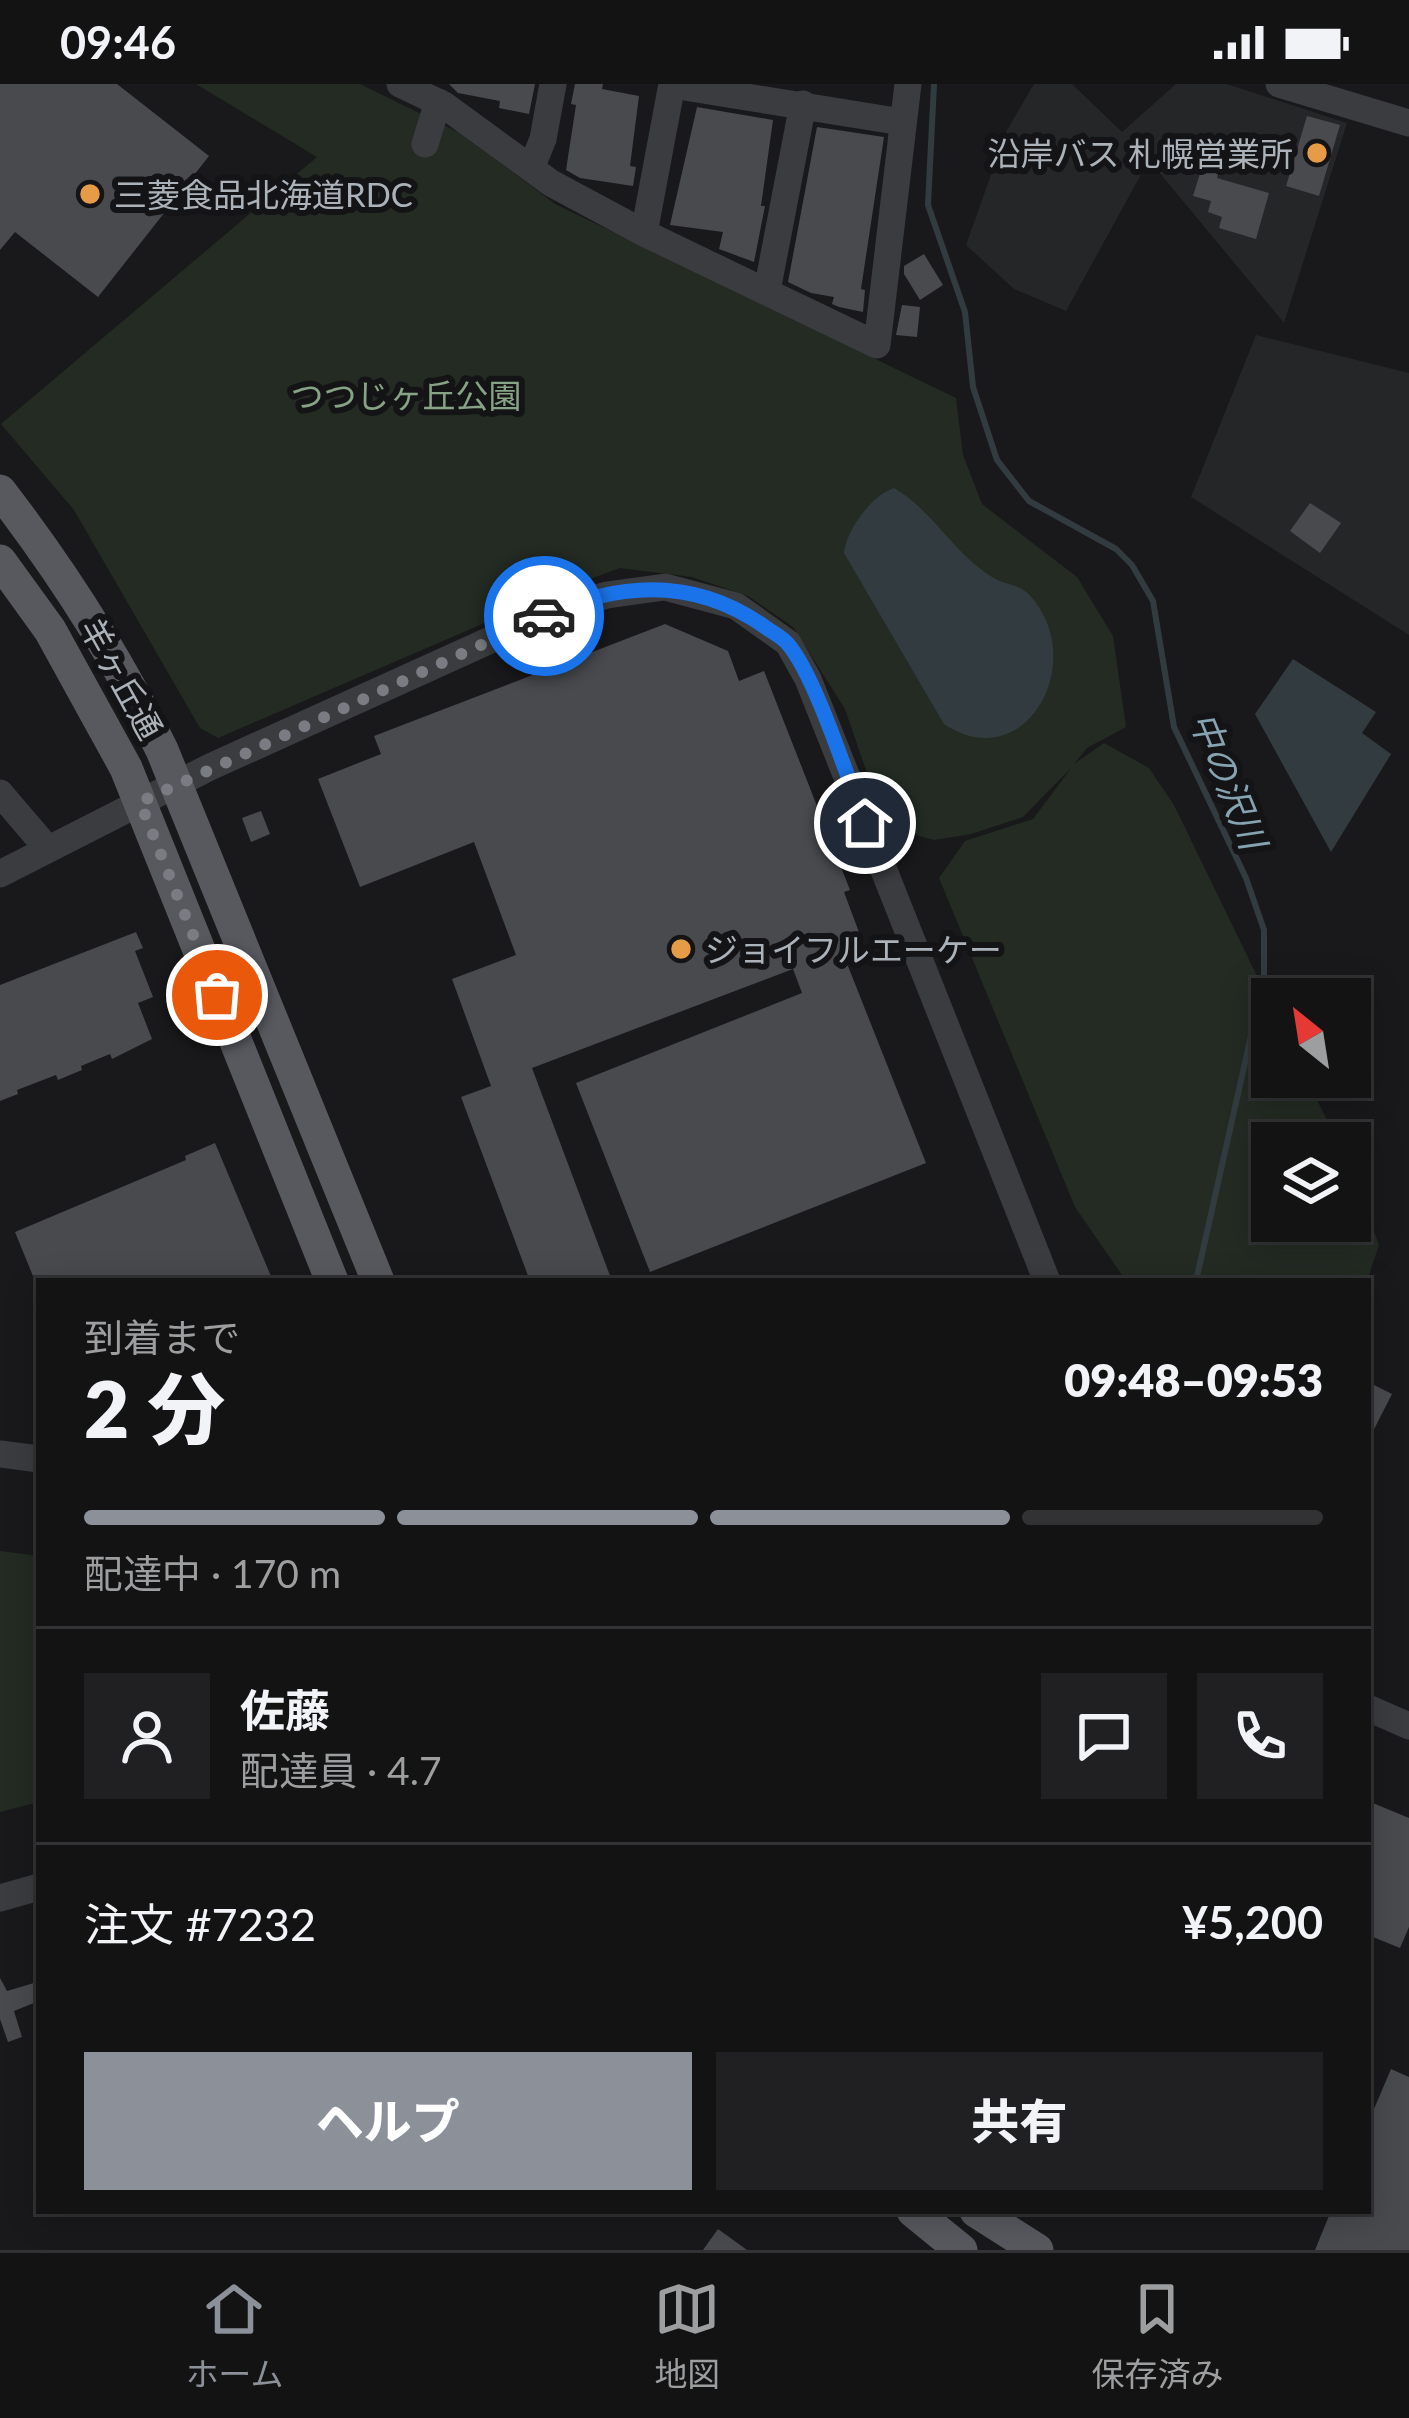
<!DOCTYPE html>
<html lang="ja">
<head>
<meta charset="utf-8">
<style>
  :root { --surface:#131314; --page:#202022; --text:#f1f3f6; --muted:#9d9ea0; --line:#323234; --accent:#8c9099 }
  body { margin:0; font-family:Lato,"Noto Sans JP",sans-serif; background:var(--page); color:var(--text); height:100vh; display:flex; flex-direction:column; font-size:45px; white-space:nowrap }
  * { box-sizing:border-box; margin:0 }
  p { font-size:39px; color:var(--muted) }
  .icon { flex:none; width:66px; height:66px; fill:none; stroke:currentColor; stroke-width:2; stroke-linecap:round; stroke-linejoin:round }
  .map { position:relative; flex:1; overflow:hidden }
  .panel { position:absolute; left:36px; top:1194px; width:1335px; height:936px; display:flex; flex-direction:column; background:var(--surface); border-radius:0px; box-shadow:0 6px 30px #0003,0 0 0 3px var(--line) }
  .panel>* { flex:none }
  .needle { width:78px; rotate:330deg }
  .buttons { position:absolute; left:1251px; top:894px; display:grid; gap:24px }
  .buttons a { display:grid; place-items:center; width:120px; height:120px; border-radius:0px; background:var(--surface); box-shadow:0 6px 30px #0003,0 0 0 3px var(--line); font-size:60px }
  .pin { position:absolute; display:grid; place-items:center; width:102px; height:102px; color:#fff; margin:-51px; border:6px solid #fff; border-radius:50%; box-shadow:0 3px 12px #0007 }
  .courier { position:absolute; display:grid; place-items:center; width:120px; height:120px; margin:-60px; border:9px solid #1a73e8; border-radius:50%; background:#fff; color:#222; box-shadow:0 3px 15px #0007 }
  .summary em { font-style:normal; font-weight:800 }
  .summary div { display:flex; flex-direction:column-reverse }
  .summary { display:flex; align-items:center; justify-content:space-between; height:204px; padding:0 48px }
  h1 { font-size:78px; font-weight:800; line-height:90px }
  .bar { display:grid; grid-template-columns:repeat(4,1fr); gap:18px 12px; align-content:center; height:144px; padding:0 48px }
  .bar i { height:15px; border-radius:9px; background:var(--line) }
  .bar .selected { background:var(--accent) }
  .bar p { grid-column:span 4 }
  .line { display:flex; align-items:center; gap:30px; padding:0 48px; border-top:3px solid var(--line) }
  .line div { flex:1 }
  .round { display:grid; place-items:center; flex:none; width:126px; height:126px; border-radius:0px; background:var(--page) }
  .cta { display:flex; gap:24px; margin-top:auto; padding:24px 48px }
  .cta a { flex:1; height:138px; border-radius:0px; background:var(--accent); color:#fff; font-size:48px; font-weight:800; line-height:138px; text-align:center }
  .cta a+a { background:var(--page); color:var(--text) }
  .status { display:flex; justify-content:space-between; align-items:center; height:84px; padding:0 60px; background:var(--surface); direction:ltr }
  .status svg { height:33px; fill:currentColor }
  .dock { display:flex; justify-content:space-around; align-items:center; height:168px; border-top:3px solid var(--line); background:var(--surface); font-size:33px; color:var(--muted) }
  .dock a { display:grid; justify-items:center; gap:6px }
  .dock .selected { color:var(--accent) }
  .map>svg:first-child { display:block }
</style>
</head>
<body>
<div class="status"><b>09:46</b><svg viewBox="0 0 49 12"><path d="M0 12V9h3v3zM5 12V6h3v6zM10 12V3h3v9zM15 12V0h3v12zM26 1h20v11H26zM47 4h2v5h-2z"/></svg></div>
<div class="map">
<svg width="1409" height="2166" viewBox="0 0 1409 2166">
  <rect width="100%" height="100%" fill="#19191b"/>
  <!-- built -->
  <g fill="#252628">
    <path d="M1034,0H1072L1122,48L1176,0H1227L1347,39L1284,239L1149,76L1066,227L1014,205L966,161L1007,46Z"/>
    <path d="M1256,251L1409,289V551L1191,413Z"/>
  </g>
  <!-- green -->
  <g fill="#232b23">
    <path d="M196,0H360L464,51L555,120L956,314L963,371L982,420L1077,493L1113,552L1126,643L1087,664L1074,680L1104,659L1149,684L1174,721L1272,923V993H1306L1338,1059H1272V1137H1350V1084L1379,1161L1367,1197H1126L1075,1123L939,794L965,757L1033,735L1072,683L1023,733L971,750L934,756L919,752L880,727L845,625L793,543L748,512L692,493L620,484L563,505L218,654L200,644L74,426L1,340L317,73Z"/>
    <path d="M0,1467L39,1472V1718L0,1728Z"/>
  </g>
  <!-- water -->
  <g fill="#323c40">
    <path d="M894,404C933,427 952,467 989,491C1010,506 1021,494 1040,525C1081,591 1021,691 944,640L844,469C846,446 872,411 894,404Z"/>
    <path d="M1293,575L1376,628L1362,649L1391,670L1331,768L1255,630Z"/>
  </g>
  <g fill="none" stroke-linecap="round" stroke-linejoin="round">
    <!-- stream -->
    <path stroke="#323c40" stroke-width="6" d="M934,0L928,121L965,228L973,303L997,376L1029,417L1116,465L1132,481L1153,517L1174,643L1246,794L1264,846V894L1196,1197"/>
  </g>
  <!-- building -->
  <g fill="#484a4e">
    <path d="M0,0H117L209,72L98,213L15,148L0,166Z"/>
    <path d="M449,0H535L529,30L499,24L500,17L458,9Z"/>
    <path d="M575,0H603L602,5L639,12L630,82L636,83L633,102L580,94L566,86L576,21L571,20Z"/>
    <path d="M697,23L773,36L761,122H765L754,178L719,165L723,148L670,141Z"/>
    <path d="M1307,32L1340,41L1319,112L1286,102Z"/>
    <path d="M817,43L884,53L861,205L865,206L863,228L839,223L832,220L834,213L811,209L788,198Z"/>
    <path d="M1207,67L1224,72L1217,94L1269,109L1256,155L1219,144L1222,133L1208,128L1211,117L1193,112Z"/>
    <path d="M924,170L943,201L920,216L904,190V182Z"/>
    <path d="M902,221L920,223L917,253L896,251Z"/>
    <path d="M1310,419L1341,439L1320,469L1290,447Z"/>
    <path d="M665,540L728,567L739,597L764,587L850,806L844,808L863,859L842,867L926,1079L650,1188L576,999L802,909L793,885L532,984L612,1197H530L461,1013L491,1002L452,895L516,871L474,758L360,803L318,695L381,670L374,652Z"/>
    <path d="M261,727L270,750L251,758L242,734Z"/>
    <path d="M136,848L143,864L135,867L153,913L138,919L152,955L112,975L110,970L81,982L82,986L58,996L56,991L17,1006L18,1010L0,1017V901Z"/>
    <path d="M215,1059L273,1197H35L15,1148L186,1076L185,1072Z"/>
    <path d="M1368,1298L1392,1310L1368,1357Z"/>
    <path d="M1368,1717L1409,1734V1843L1400,1864L1368,1851Z"/>
    <path d="M0,1894L7,1907L34,1899L39,1917L14,1927L22,1953L8,1958L0,1935Z"/>
    <path d="M1391,1985L1409,1993V2166H1315L1331,2127H1368V2039Z"/>
    <path d="M718,2145L747,2166H703Z"/>
  </g>
  <g fill="none" stroke-linecap="round" stroke-linejoin="round">
    <!-- minor -->
    <g stroke="#3a3c40" stroke-width="27">
      <path d="M400,0L444,21L551,99L644,149L877,261L908,0"/>
      <path d="M1279,0L1409,39"/>
      <path d="M672,1L902,38"/>
      <path d="M425,60L438,18"/>
      <path d="M532,82L543,55L553,0"/>
      <path d="M644,149L672,0"/>
      <path d="M767,207L803,20"/>
      <path d="M0,709L47,764"/>
      <path d="M0,790L210,683L559,525L607,511L665,503L736,522L788,559L808,595L1047,1197"/>
      <path d="M0,1370L39,1375"/>
      <path d="M1368,1624L1409,1642"/>
      <path d="M0,1814L39,1803"/>
    </g>
    <!-- major -->
    <g stroke="#57595f" stroke-width="33">
      <path d="M0,407C63,489 117,573 162,666L378,1197"/>
      <path d="M0,477L50,546L126,684L332,1197"/>
      <path d="M913,2127L961,2166"/>
      <path d="M976,2127L1037,2166"/>
    </g>
  </g>
  <g fill="none" stroke-linecap="round" stroke-linejoin="round">
    <!-- done -->
    <path stroke="#797c82" stroke-width="12" stroke-dasharray="0 21.6" d="M217,911L140,718L544,532"/>
    <!-- route -->
    <path stroke="#1a73e8" stroke-width="15" d="M544,532C620,497 696,494 765,543C772,548 782,553 787,559C815,590 848,696 865,739"/>
  </g>
  <!-- markers -->
  <g fill="#e69b47" stroke="#141416" stroke-width="4.5">
    <circle cx="1317" cy="69" r="12"/>
    <circle cx="90" cy="110" r="12"/>
    <circle cx="681" cy="865" r="12"/>
  </g>
  <g text-anchor="middle" dominant-baseline="central" stroke-width="12" stroke-linejoin="round" paint-order="stroke">
    <!-- poi labels -->
    <g font-size="33" fill="#acb2ba" stroke="#141416" text-anchor="start">
      <text x="1293" y="69" text-anchor="end">沿岸バス 札幌営業所</text>
      <text x="114" y="110">三菱食品北海道RDC</text>
      <text x="705" y="865">ジョイフルエーケー</text>
    </g>
    <!-- park labels -->
    <g font-size="33" fill="#87a385" stroke="#141416">
      <text x="406" y="311">つつじヶ丘公園</text>
    </g>
    <!-- street labels -->
    <g font-size="33" fill="#acb2ba" stroke="#141416">
      <text transform="translate(122 594) rotate(61)">羊ヶ丘通</text>
    </g>
    <!-- water labels -->
    <g font-size="36" font-style="italic" fill="#86a3b2" stroke="#141416">
      <text transform="translate(1229 696) rotate(68)">中の沢川</text>
    </g>
  </g>
</svg>
<div class="buttons">
<a><svg class="needle" viewBox="-14 -14 28 28"><path d="M0-13l5 13h-10z" fill="#e53935"/><path d="M0 13l5-13h-10z" fill="#9d9ea0"/></svg></a>
<a><svg class="icon" aria-label="layers" viewBox="0 0 24 24"><path d="M12 4l9 5-9 5-9-5zM3 14l9 5 9-5"/></svg></a>
</div>
<div class="pin" style="left:217px;top:911px;background:#ea580c"><svg class="icon" aria-label="bag" viewBox="0 0 24 24"><path d="M5 8h14l-1 12H6zM9 8a3 3 0 0 1 6 0"/></svg></div>
<div class="pin" style="left:865px;top:739px;background:#1f2937"><svg class="icon" aria-label="home" viewBox="0 0 24 24"><path d="M3 11l9-7 9 7M6 9v11h12V9"/></svg></div>
<div class="courier" style="left:544px;top:532px"><svg class="icon" aria-label="car" viewBox="0 0 24 24"><path d="M5 17H2v-5l4-1 3-4h7l3 4 3 1v5h-3M9 17h6M6 11h13"/><circle cx="7" cy="17" r="2"/><circle cx="17" cy="17" r="2"/></svg></div>
<section class="panel">
<div class="summary"><div><h1>2 分</h1><p>到着まで</p></div><em>09:48–09:53</em></div>
<div class="bar"><i class="selected"></i><i class="selected"></i><i class="selected"></i><i></i><p>配達中 · 170 m</p></div>
<div class="line" style="height:216px"><a class="round"><svg class="icon" aria-label="person" viewBox="0 0 24 24"><circle cx="12" cy="8" r="4"/><path d="M4 21q1-7 8-7t8 7"/></svg></a><div><b>佐藤</b><p>配達員 · 4.7</p></div><a class="round"><svg class="icon" aria-label="chat" viewBox="0 0 24 24"><path d="M4 5h16v11H9l-5 4z"/></svg></a><a class="round"><svg class="icon" aria-label="phone" viewBox="0 0 24 24"><path d="M5 4h4l2 5-3 2q2 4 5 5l2-3 5 2v4C11 20 4 13 5 4z"/></svg></a></div>
<div class="line" style="height:156px"><div>注文 #7232</div><b>¥5,200</b></div>
<div class="cta"><a>ヘルプ</a><a>共有</a></div>
</section>
</div>
<nav class="dock">
<a class="selected"><svg class="icon" aria-label="home" viewBox="0 0 24 24"><path d="M3 11l9-7 9 7M6 9v11h12V9"/></svg>ホーム</a>
<a><svg class="icon" aria-label="map" viewBox="0 0 24 24"><path d="M3 6l6-2 6 2 6-2v14l-6 2-6-2-6 2zM9 4v14M15 6v14"/></svg>地図</a>
<a><svg class="icon" aria-label="saved" viewBox="0 0 24 24"><path d="M7 4h10v16l-5-4-5 4z"/></svg>保存済み</a>
</nav>
</body>
</html>
